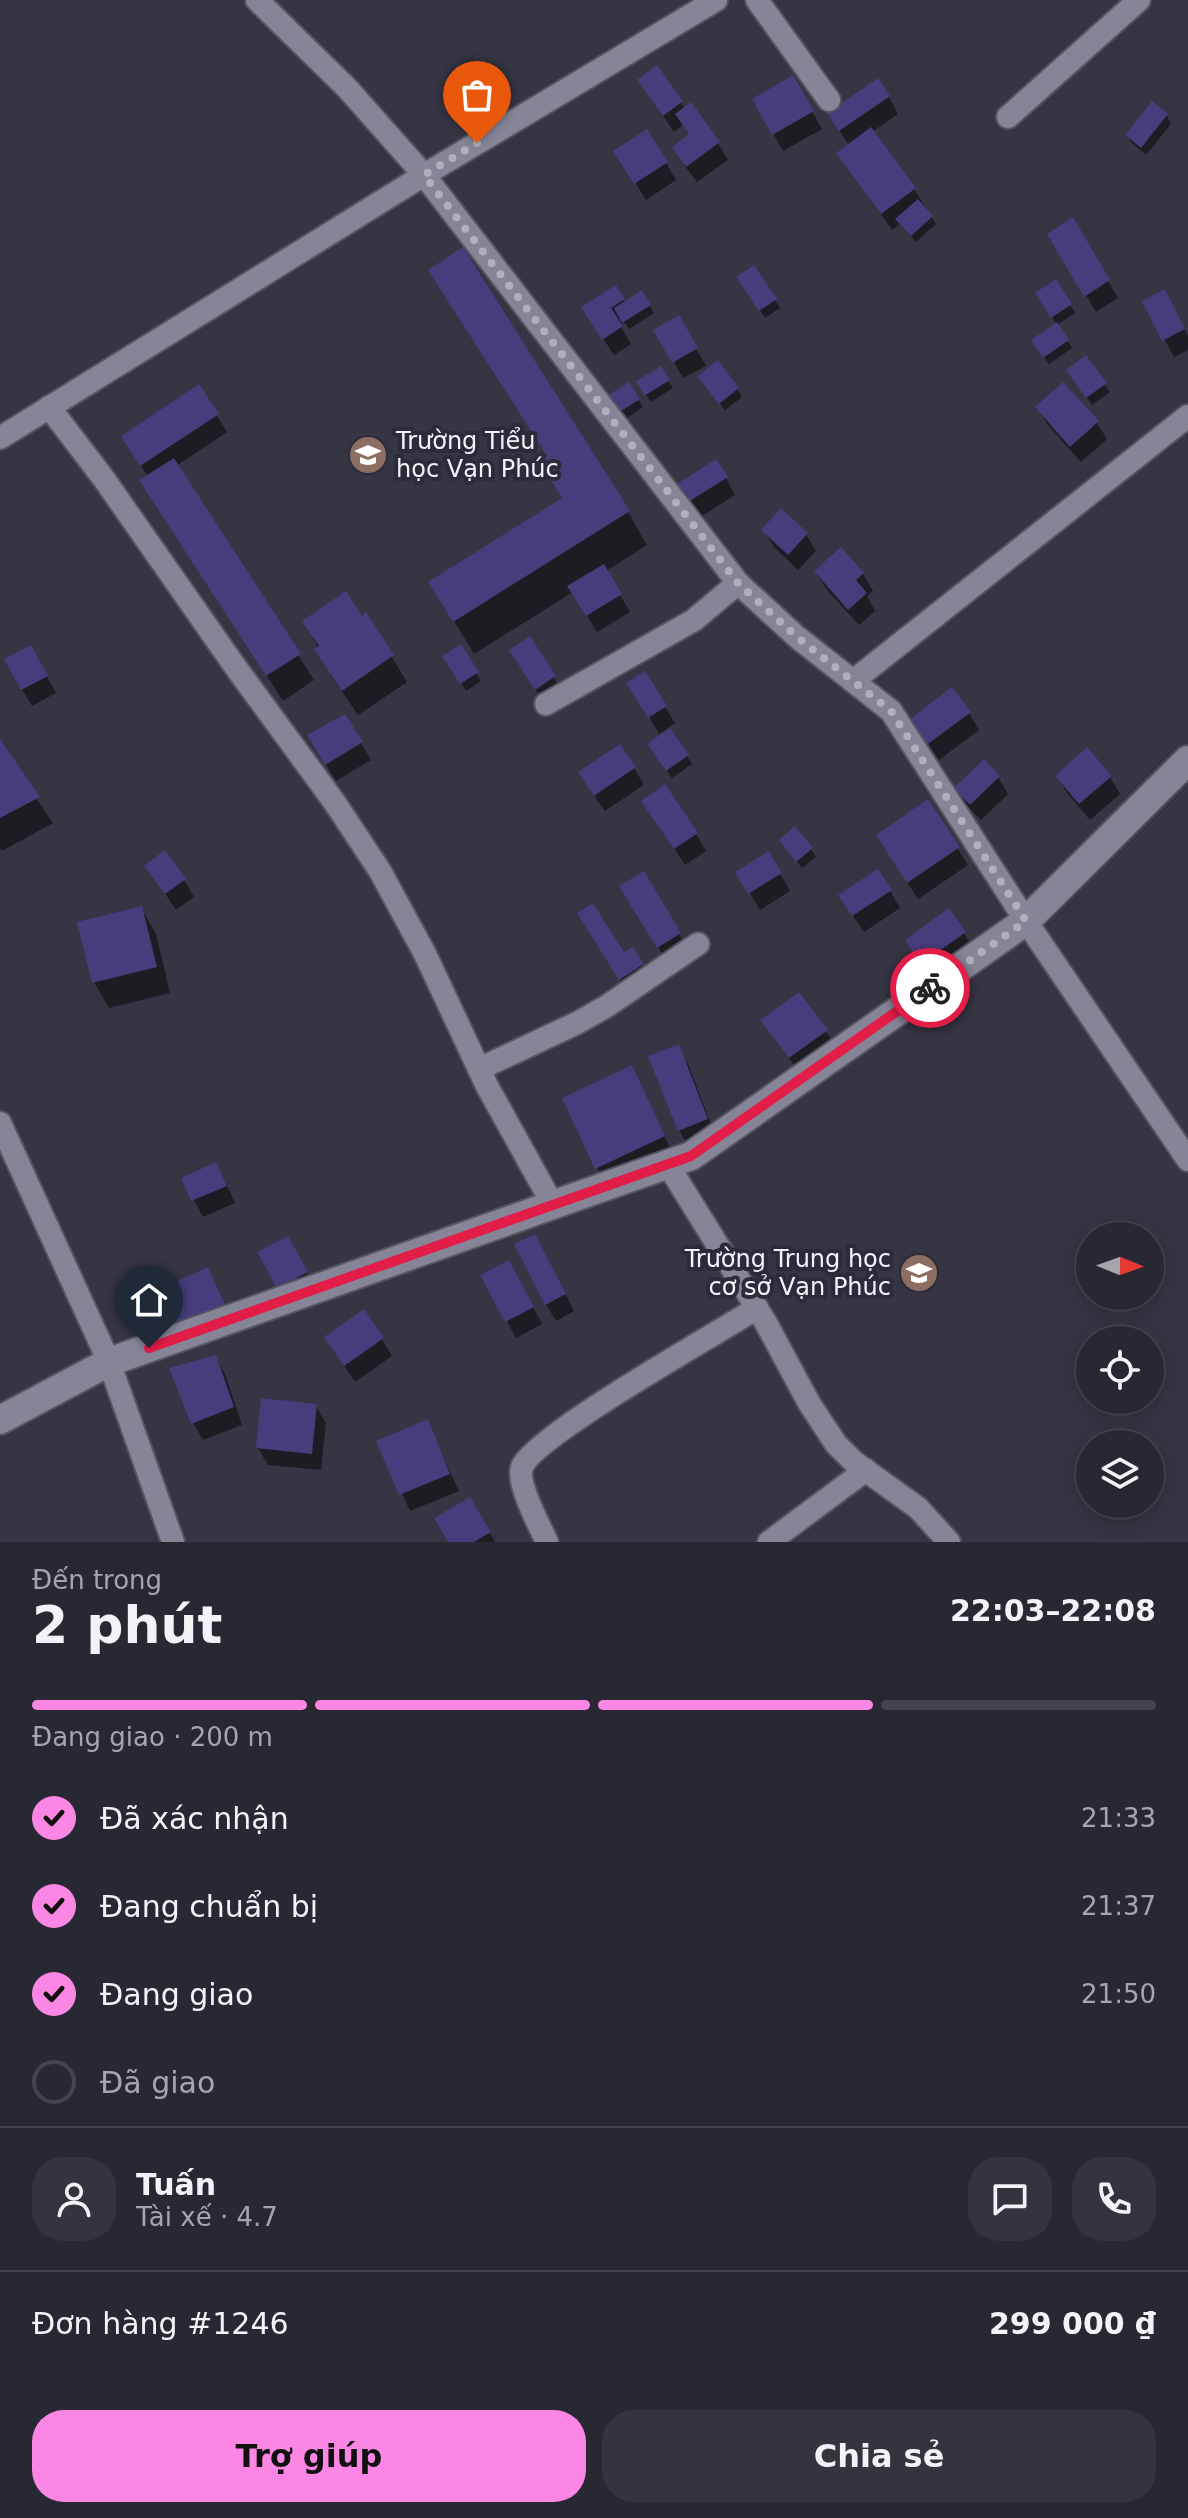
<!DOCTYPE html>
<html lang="vi">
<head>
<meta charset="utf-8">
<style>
  :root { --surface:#282832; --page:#34343e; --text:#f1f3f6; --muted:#a5a6ac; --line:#44444d; --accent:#fc86e4 }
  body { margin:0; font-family:"DejaVu Sans",sans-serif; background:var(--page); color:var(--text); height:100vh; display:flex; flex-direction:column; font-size:30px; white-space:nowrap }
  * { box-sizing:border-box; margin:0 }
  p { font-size:26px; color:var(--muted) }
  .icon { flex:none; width:44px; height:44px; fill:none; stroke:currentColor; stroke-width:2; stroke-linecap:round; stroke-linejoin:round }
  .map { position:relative; height:1542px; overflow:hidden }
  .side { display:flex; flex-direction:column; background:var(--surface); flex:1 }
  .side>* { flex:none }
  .needle { width:52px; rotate:91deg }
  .tools { position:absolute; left:1076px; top:1222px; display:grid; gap:16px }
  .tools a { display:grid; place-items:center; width:88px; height:88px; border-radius:50%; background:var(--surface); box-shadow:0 4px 20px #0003,0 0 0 2px var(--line); font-size:40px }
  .pin { position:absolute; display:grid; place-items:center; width:68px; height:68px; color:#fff; margin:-82px -34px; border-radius:50% 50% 50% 0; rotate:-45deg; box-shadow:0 0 8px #0007 }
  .pin .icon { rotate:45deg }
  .courier { position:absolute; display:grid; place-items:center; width:80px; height:80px; margin:-40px; border:6px solid #e11d48; border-radius:50%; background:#fff; color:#222; box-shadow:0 2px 10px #0007 }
  .summary em { font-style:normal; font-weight:600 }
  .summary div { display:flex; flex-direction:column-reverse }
  .summary { display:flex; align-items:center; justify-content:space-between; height:136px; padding:0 32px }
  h1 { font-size:52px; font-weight:600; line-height:60px }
  .bar { display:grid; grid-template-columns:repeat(4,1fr); gap:12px 8px; align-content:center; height:96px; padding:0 32px }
  .bar i { height:10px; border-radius:6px; background:var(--line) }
  .bar .selected { background:var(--accent) }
  .bar p { grid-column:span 4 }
  .line { display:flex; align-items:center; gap:20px; padding:0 32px; border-top:2px solid var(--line) }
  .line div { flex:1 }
  .round { display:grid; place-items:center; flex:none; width:84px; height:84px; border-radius:32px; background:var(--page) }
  ol { padding:0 32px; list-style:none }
  li { display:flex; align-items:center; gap:24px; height:88px }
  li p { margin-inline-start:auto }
  li .icon { padding:8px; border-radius:50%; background:var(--accent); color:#111; stroke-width:4 }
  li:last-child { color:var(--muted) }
  li i { width:44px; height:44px; border:4px solid var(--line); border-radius:50% }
  .action { display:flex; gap:16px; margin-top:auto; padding:16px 32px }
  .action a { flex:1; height:92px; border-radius:32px; background:var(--accent); color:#111; font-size:32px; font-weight:600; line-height:92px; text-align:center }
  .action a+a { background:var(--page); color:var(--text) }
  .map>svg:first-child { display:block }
</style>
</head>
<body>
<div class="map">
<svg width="1188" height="1542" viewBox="0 0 1188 1542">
  <rect width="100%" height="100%" fill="#353543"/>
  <!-- shadow -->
  <g fill="#0007">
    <path d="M657,68L685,109L718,143L728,160L697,182L684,165L690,136L683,125L674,132L639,80Z"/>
    <path d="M793,78L822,129L783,151L754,100Z"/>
    <path d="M889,97L898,114L872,132L914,189L936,224L916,242L900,224L892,230L838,153L849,145L839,130Z"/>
    <path d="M1152,104L1167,116L1171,124L1146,155L1132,143L1127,135Z"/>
    <path d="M666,163L676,180L646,200L626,168Z"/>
    <path d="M1072,220L1118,298L1096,312L1049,234Z"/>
    <path d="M1056,282L1075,313L1057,325L1072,348L1049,364L1038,349L1057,325L1037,294Z"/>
    <path d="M743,285L775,300L780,308L765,318Z"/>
    <path d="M615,288L625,303L641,293L654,313L629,329L624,322L620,325L631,344L614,355L594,325Z"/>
    <path d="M1144,302L1174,309L1188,336V350L1174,357Z"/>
    <path d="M678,317L706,366L683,378L656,330Z"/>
    <path d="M1086,358L1110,392L1092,405L1073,378Z"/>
    <path d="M660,368L673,388L651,402L638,382Z"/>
    <path d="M628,384L643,407L624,420L610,397Z"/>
    <path d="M705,384L737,389L742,397L725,410Z"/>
    <path d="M199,387L227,432L176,466L314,680L283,701L157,507L148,477L133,453Z"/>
    <path d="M1038,407L1097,423L1107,439L1081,462L1047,424Z"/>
    <path d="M726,478L735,495L696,520L676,486Z"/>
    <path d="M628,512L647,545L606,571L630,612L597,632L573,592L474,654L451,616Z"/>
    <path d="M764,530L806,534L816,551L798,570L774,547Z"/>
    <path d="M841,550L863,574L873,591L867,596L875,611L859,625L826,589L816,572Z"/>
    <path d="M366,615L407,682L358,715L331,675L305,621L361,618Z"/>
    <path d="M529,639L564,694L546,706L521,667Z"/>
    <path d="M460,647L481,681L466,691L445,656Z"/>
    <path d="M40,664L56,693L32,706L22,689Z"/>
    <path d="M629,683L665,707L675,723L659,734Z"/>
    <path d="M969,713L979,730L939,760L912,720Z"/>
    <path d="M309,736L361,743L371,760L336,781Z"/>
    <path d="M0,745L53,823L2,851L0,848Z"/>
    <path d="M654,753L687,756L692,764L672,778Z"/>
    <path d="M634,768L644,785L605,811L590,790Z"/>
    <path d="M1057,776L1110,777L1120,794L1090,820L1067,793Z"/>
    <path d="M998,777L1008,794L981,820L967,806L957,789Z"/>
    <path d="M928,802L968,865L918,899L888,852Z"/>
    <path d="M654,818L696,834L706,851L685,865Z"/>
    <path d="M786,848L811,849L816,857L802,868Z"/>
    <path d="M769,854L790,891L760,910L738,873Z"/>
    <path d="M147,866L184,880L194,897L176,910Z"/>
    <path d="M644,874L689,951L668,964L622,887Z"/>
    <path d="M890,891L900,908L864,932L851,913Z"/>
    <path d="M141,908L156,934L170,993L109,1008L94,982L79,923Z"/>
    <path d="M590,930L623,955L632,950L652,982L630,995Z"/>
    <path d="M964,933L974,950L932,980L917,957Z"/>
    <path d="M763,1021L826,1031L836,1048L800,1074Z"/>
    <path d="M678,1047L688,1064L716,1137L689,1147L679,1130L651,1057Z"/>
    <path d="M631,1068L673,1154L606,1185L597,1168Z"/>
    <path d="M183,1179L225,1181L235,1203L203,1217Z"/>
    <path d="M288,1238L316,1289L288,1304L260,1253Z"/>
    <path d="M544,1253L574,1311L556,1321L546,1304Z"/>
    <path d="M518,1279L542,1324L516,1338L507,1321Z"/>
    <path d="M326,1338L382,1339L392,1356L355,1382Z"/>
    <path d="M215,1357L225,1374L242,1425L203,1440L193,1423Z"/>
    <path d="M316,1406L326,1423L321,1470L268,1465L258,1448Z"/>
    <path d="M427,1422L459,1491L410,1511L379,1442Z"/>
    <path d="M470,1499L495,1542H450Z"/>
  </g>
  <!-- building -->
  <g fill="#463d7d">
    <path d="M657,65L683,101L663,116L637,80Z"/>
    <path d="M793,75L814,111L772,135L752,99Z"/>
    <path d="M878,78L890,96L839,131L827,113Z"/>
    <path d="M1152,101L1168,114L1141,148L1125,135Z"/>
    <path d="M691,102L720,142L686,167L672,147L689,134L675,114Z"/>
    <path d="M871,127L916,188L881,214L836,153Z"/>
    <path d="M647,129L668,162L634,184L613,151Z"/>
    <path d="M918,199L933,216L911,236L895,219Z"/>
    <path d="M1073,217L1110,280L1084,297L1047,234Z"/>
    <path d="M463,247L630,511L453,622L428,582L562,498L539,461L547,456L428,270Z"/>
    <path d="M754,265L777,299L759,311L736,277Z"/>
    <path d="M1056,279L1072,304L1051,318L1035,293Z"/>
    <path d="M616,285L625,299L611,308L623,326L602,340L581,307Z"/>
    <path d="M1165,289L1185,329L1162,341L1142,301Z"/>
    <path d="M642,290L651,305L622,323L614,308Z"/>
    <path d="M679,315L698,348L672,363L653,330Z"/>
    <path d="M1057,322L1069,340L1043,358L1031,340Z"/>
    <path d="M1086,355L1107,383L1086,398L1066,370Z"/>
    <path d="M718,360L739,388L719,404L697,376Z"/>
    <path d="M661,366L670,380L644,396L636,381Z"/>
    <path d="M629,382L640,399L618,413L607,396Z"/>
    <path d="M1063,382L1099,421L1070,447L1035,407Z"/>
    <path d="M199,384L219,414L140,466L121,436Z"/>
    <path d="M174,458L301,654L266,676L139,480Z"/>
    <path d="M716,459L728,477L685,504L674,486Z"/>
    <path d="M781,508L808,533L788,555L761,530Z"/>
    <path d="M841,547L864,573L856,580L867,593L848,610L814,571Z"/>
    <path d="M604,564L622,594L586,616L567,586Z"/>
    <path d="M346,591L362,616L366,612L394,655L342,691L314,649L319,646L302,621Z"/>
    <path d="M530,636L556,676L535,690L509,650Z"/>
    <path d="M461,644L479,672L460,684L442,656Z"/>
    <path d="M31,645L48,676L21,690L4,659Z"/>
    <path d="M645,671L667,706L648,718L626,683Z"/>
    <path d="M952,687L971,712L928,744L909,720Z"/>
    <path d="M345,714L363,742L325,765L307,735Z"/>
    <path d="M670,728L689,755L666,771L647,744Z"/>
    <path d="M0,739L40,797L0,818Z"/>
    <path d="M620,744L636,767L594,796L578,772Z"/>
    <path d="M1087,747L1112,776L1079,804L1055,776Z"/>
    <path d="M984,759L1000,776L970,805L954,788Z"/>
    <path d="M665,784L698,833L674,849L641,801Z"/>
    <path d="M928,799L960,847L907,883L876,835Z"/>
    <path d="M795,826L813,848L796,862L779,840Z"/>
    <path d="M165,850L186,879L165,894L144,866Z"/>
    <path d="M769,851L782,873L748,894L735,872Z"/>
    <path d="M878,869L892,890L852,916L838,895Z"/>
    <path d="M644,871L681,933L657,948L619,886Z"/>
    <path d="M593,903L624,952L633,947L644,964L619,980L577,913Z"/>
    <path d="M142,906L157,967L92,983L77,922Z"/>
    <path d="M949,908L966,932L921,964L905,940Z"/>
    <path d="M799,992L828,1030L789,1058L760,1020Z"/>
    <path d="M679,1044L708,1119L678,1131L648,1056Z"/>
    <path d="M632,1065L665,1136L595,1169L562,1098Z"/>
    <path d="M216,1162L227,1186L191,1201L181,1178Z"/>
    <path d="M535,1234L566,1294L545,1305L514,1244Z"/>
    <path d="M288,1236L308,1272L277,1288L257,1252Z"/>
    <path d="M509,1260L534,1307L505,1322L480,1275Z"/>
    <path d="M208,1267L225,1305L177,1327L160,1289Z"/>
    <path d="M364,1309L384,1338L344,1366L324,1337Z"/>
    <path d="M216,1355L234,1407L191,1424L169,1368Z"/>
    <path d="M261,1398L317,1404L312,1454L256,1448Z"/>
    <path d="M428,1419L450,1474L399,1495L376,1441Z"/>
    <path d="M470,1497L491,1532L474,1542H448L434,1518Z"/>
  </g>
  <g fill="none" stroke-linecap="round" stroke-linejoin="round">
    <!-- minor casing -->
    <g stroke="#555461" stroke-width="26">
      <g id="minor">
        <path d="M257,0L347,88L424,175L738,583L797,637L891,711L1026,921L1188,1160"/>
        <path d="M757,0L829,100"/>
        <path d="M1008,117L1139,0"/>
        <path d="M49,407L104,479L234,665L335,803L380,871L425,954L487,1086L553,1205"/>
        <path d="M0,438L424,175L716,0"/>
        <path d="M853,681L1188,416"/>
        <path d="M546,704L694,620L738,583"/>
        <path d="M479,1069L577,1023L607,1006L698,944"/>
        <path d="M0,1123L109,1362L173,1542"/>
        <path d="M668,1165L766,1323L809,1403L836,1444L854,1462L918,1508L949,1542"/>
        <path d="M547,1542C540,1527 516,1482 522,1467C535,1435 718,1333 757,1308"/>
        <path d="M769,1542L866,1470"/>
      </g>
    </g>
    <!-- tertiary casing -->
    <g stroke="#555461" stroke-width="32">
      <path id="tertiary" d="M0,1420L109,1362L691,1156L1026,921L1188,760"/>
    </g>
    <!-- minor -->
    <use href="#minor" stroke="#868597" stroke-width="22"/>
    <!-- tertiary -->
    <use href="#tertiary" stroke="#868597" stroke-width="28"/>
  </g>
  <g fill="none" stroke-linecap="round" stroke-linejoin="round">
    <!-- done -->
    <path stroke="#b0b0bc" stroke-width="8" stroke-dasharray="0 14.4" d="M477,143L424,175L738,583L797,637L891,711L1026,921L930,988"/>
    <!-- route -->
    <path stroke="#e11d48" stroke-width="10" d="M149,1348L691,1156L930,988"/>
  </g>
  <!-- icons -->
  <defs>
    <g id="school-disc" transform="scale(2)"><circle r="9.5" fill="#8d6e63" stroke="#2b2b39"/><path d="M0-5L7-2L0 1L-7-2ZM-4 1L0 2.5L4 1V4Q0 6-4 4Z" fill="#fff"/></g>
  </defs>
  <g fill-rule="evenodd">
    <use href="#school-disc" x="368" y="455"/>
    <use href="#school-disc" x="919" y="1273"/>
  </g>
  <g text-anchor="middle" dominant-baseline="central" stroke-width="8" stroke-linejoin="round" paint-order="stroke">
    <!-- poi labels -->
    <g font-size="24" fill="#f3f3fd" stroke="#2b2b39" text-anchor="start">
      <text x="396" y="441">Trường Tiểu<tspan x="396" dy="28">học Vạn Phúc</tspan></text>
      <text x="891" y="1259" text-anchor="end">Trường Trung học<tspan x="891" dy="28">cơ sở Vạn Phúc</tspan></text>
    </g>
  </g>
</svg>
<div class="tools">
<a><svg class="needle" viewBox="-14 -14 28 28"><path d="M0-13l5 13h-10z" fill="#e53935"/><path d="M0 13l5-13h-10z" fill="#a5a6ac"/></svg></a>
<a><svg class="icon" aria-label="locate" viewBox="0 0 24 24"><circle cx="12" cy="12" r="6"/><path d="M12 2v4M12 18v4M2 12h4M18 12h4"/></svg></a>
<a><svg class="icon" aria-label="layers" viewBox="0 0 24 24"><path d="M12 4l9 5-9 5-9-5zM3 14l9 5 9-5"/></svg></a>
</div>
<div class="pin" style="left:477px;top:143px;background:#ea580c"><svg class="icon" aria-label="bag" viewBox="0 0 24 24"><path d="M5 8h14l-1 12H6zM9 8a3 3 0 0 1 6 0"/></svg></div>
<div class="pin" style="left:149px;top:1348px;background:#1f2937"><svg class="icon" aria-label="home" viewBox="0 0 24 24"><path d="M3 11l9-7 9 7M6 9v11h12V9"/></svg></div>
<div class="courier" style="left:930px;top:988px"><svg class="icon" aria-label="bike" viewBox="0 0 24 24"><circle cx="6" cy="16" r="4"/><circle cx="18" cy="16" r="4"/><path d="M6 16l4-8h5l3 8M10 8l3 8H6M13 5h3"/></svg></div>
</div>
<section class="side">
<div class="summary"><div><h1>2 phút</h1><p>Đến trong</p></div><em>22:03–22:08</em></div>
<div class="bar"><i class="selected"></i><i class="selected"></i><i class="selected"></i><i></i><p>Đang giao · 200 m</p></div>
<ol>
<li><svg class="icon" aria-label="check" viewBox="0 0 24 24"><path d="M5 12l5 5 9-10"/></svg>Đã xác nhận<p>21:33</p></li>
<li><svg class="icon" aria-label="check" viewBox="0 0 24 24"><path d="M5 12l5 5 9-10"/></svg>Đang chuẩn bị<p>21:37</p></li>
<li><svg class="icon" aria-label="check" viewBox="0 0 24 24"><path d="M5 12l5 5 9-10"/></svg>Đang giao<p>21:50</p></li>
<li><i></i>Đã giao</li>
</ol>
<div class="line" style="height:144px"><a class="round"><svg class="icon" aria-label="person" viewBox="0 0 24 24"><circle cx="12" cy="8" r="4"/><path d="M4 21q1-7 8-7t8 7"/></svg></a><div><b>Tuấn</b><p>Tài xế · 4.7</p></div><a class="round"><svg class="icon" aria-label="chat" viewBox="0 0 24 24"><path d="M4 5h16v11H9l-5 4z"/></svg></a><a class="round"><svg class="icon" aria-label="phone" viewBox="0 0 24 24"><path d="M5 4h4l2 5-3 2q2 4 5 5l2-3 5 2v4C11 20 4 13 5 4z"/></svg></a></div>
<div class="line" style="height:104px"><div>Đơn hàng #1246</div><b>299 000 ₫</b></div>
<div class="action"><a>Trợ giúp</a><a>Chia sẻ</a></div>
</section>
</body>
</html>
